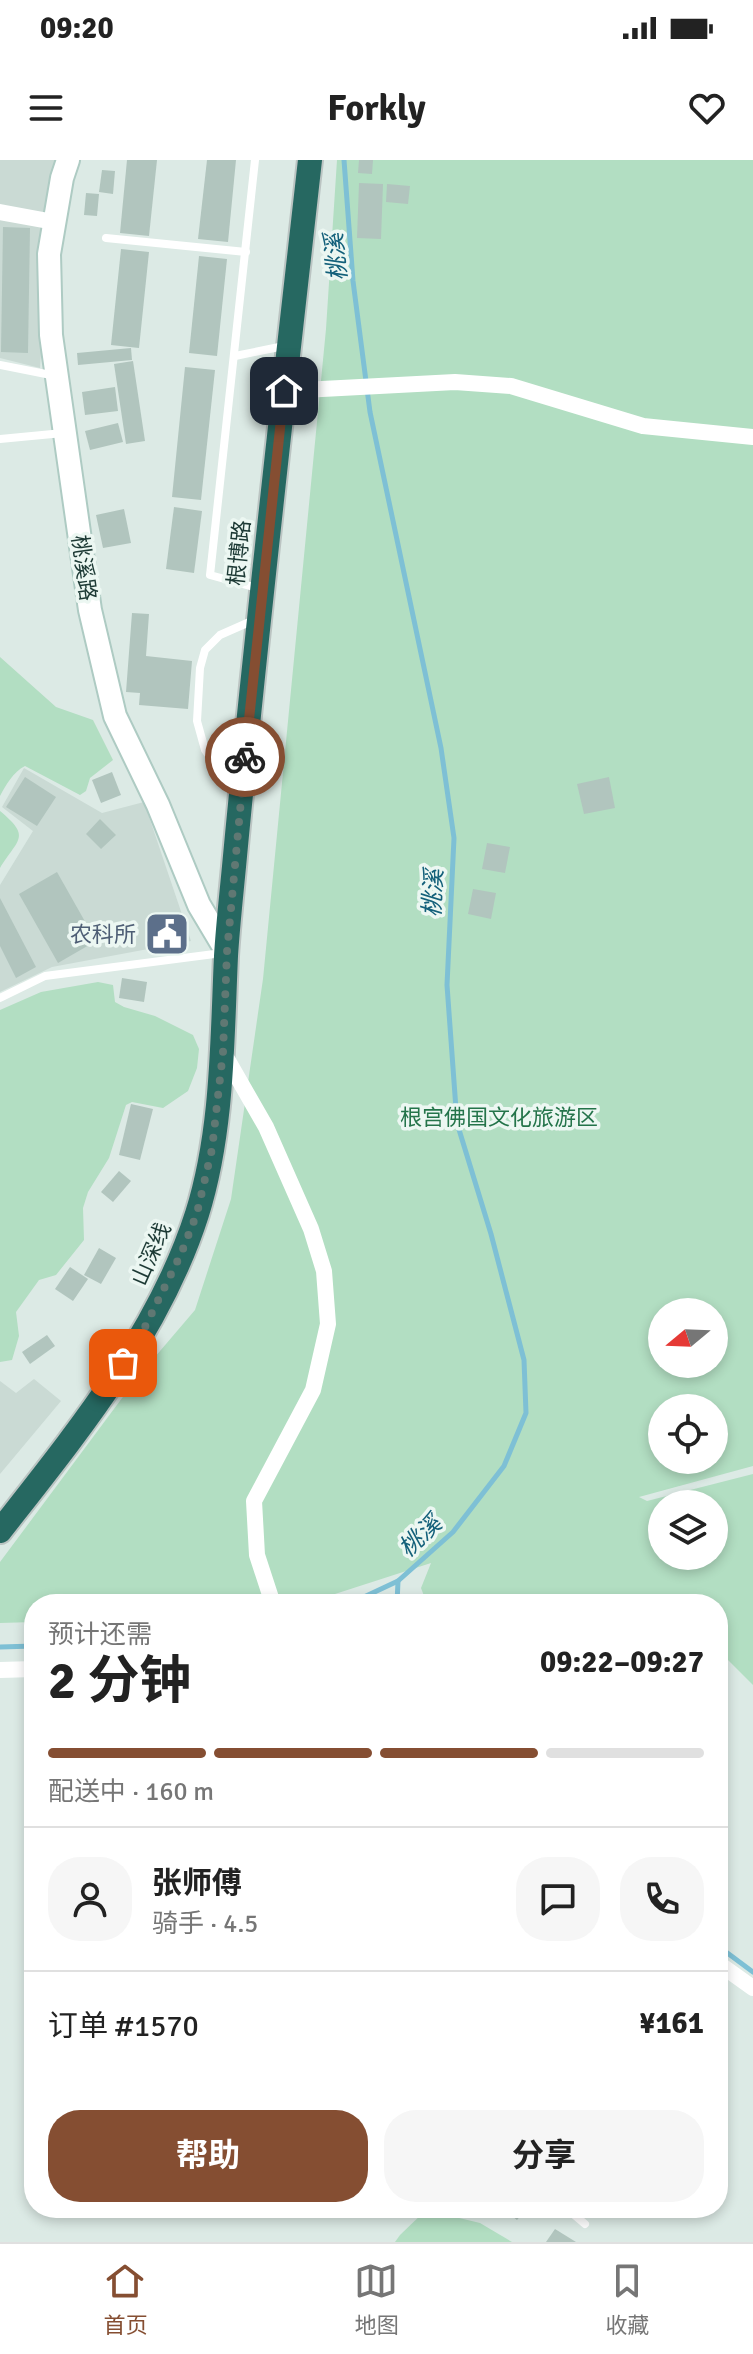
<!DOCTYPE html>
<html lang="zh">
<head>
<meta charset="utf-8">
<style>
  :root { --surface:#fff; --page:#f6f6f6; --text:#222; --muted:#767676; --line:#e0e0e0; --accent:#854e32 }
  body { margin:0; font-family:Signika,"Noto Sans SC",sans-serif; background:var(--page); color:var(--text); height:100vh; display:flex; flex-direction:column; font-size:30px; white-space:nowrap }
  * { box-sizing:border-box; margin:0 }
  p { font-size:26px; color:var(--muted) }
  .icon { flex:none; width:44px; height:44px; fill:none; stroke:currentColor; stroke-width:2; stroke-linecap:round; stroke-linejoin:round }
  .map { position:relative; flex:1; overflow:hidden }
  .drawer { position:absolute; left:24px; top:1434px; width:704px; height:624px; display:flex; flex-direction:column; background:var(--surface); border-radius:32px; box-shadow:0 4px 12px #0003 }
  .drawer>* { flex:none }
  .needle { width:52px; rotate:251deg }
  .buttons { position:absolute; left:648px; top:1138px; display:grid; gap:16px }
  .buttons a { display:grid; place-items:center; width:80px; height:80px; border-radius:50%; background:var(--surface); box-shadow:0 4px 12px #0003; font-size:40px }
  .pin { position:absolute; display:grid; place-items:center; width:68px; height:68px; color:#fff; margin:-34px; border-radius:16px; box-shadow:0 4px 12px #0006 }
  .courier { position:absolute; display:grid; place-items:center; width:80px; height:80px; margin:-40px; border:6px solid #854e32; border-radius:50%; background:#fff; color:#222; box-shadow:0 2px 10px #0007 }
  .head em { font-style:normal; font-weight:700 }
  .head div { display:flex; flex-direction:column-reverse }
  .head { display:flex; align-items:center; justify-content:space-between; height:136px; padding:0 24px }
  h1 { font-size:52px; font-weight:700; line-height:60px }
  .bar { display:grid; grid-template-columns:repeat(4,1fr); gap:12px 8px; align-content:center; height:96px; padding:0 24px }
  .bar i { height:10px; border-radius:6px; background:var(--line) }
  .bar .current { background:var(--accent) }
  .bar p { grid-column:span 4 }
  .line { display:flex; align-items:center; gap:20px; padding:0 24px; border-top:2px solid var(--line) }
  .line div { flex:1 }
  .round { display:grid; place-items:center; flex:none; width:84px; height:84px; border-radius:32px; background:var(--page) }
  .cta { display:flex; gap:16px; margin-top:auto; padding:16px 24px }
  .cta a { flex:1; height:92px; border-radius:32px; background:var(--accent); color:#fff; font-size:32px; font-weight:700; line-height:92px; text-align:center }
  .cta a+a { background:var(--page); color:var(--text) }
  .status { display:flex; justify-content:space-between; align-items:center; height:56px; padding:0 40px; background:var(--surface); direction:ltr }
  .status svg { height:22px; fill:currentColor }
  header { display:flex; justify-content:space-between; align-items:center; height:104px; padding:0 24px; background:var(--surface); font-size:36px; font-weight:700 }
  .menu { display:flex; justify-content:space-around; align-items:center; height:112px; border-top:2px solid var(--line); background:var(--surface); font-size:22px; color:var(--muted) }
  .menu a { display:grid; justify-items:center; gap:4px }
  .menu .current { color:var(--accent) }
  .map>svg:first-child { display:block }
</style>
</head>
<body>
<div class="status"><b>09:20</b><svg viewBox="0 0 49 12"><path d="M0 12V9h3v3zM5 12V6h3v6zM10 12V3h3v9zM15 12V0h3v12zM26 1h20v11H26zM47 4h2v5h-2z"/></svg></div>
<header><svg class="icon" aria-label="menu" viewBox="0 0 24 24"><path d="M4 6h16M4 12h16M4 18h16"/></svg>Forkly<svg class="icon" aria-label="heart" viewBox="0 0 24 24"><path d="M12 20l-8-8c-3-5 5-10 8-4 3-6 11-1 8 4z"/></svg></header>
<div class="map">
<svg width="753" height="2082" viewBox="0 0 753 2082">
  <rect width="100%" height="100%" fill="#dceae5"/>
  <!-- built -->
  <g fill="#cadad4">
    <path d="M0,0H59L53,14L40,208L0,198Z"/>
    <path d="M24,608L102,653L144,642L191,781L52,807L0,832V725L33,671L2,647Z"/>
    <path d="M34,1219L61,1241L0,1314V1221L16,1233Z"/>
  </g>
  <!-- green -->
  <g fill="#b2dec2" fill-rule="evenodd">
    <path d="M337,0H753V1306L639,1337L647,1341L753,1314V1525L726,1498L718,1497V1444H427L421,1428L431,1403L304,1444H34V1462L0,1463V1402L137,1218L195,1150L231,1039L263,819L326,169ZM662,1152H714V1204H662ZM662,1248H714V1300H662ZM662,1344H714V1396H662Z"/>
    <path d="M0,497L56,547L93,560L113,600L90,618L86,631L80,635L25,606C13,612 6,625 0,636Z"/>
    <path d="M0,651C31,677 19,678 0,708Z"/>
    <path d="M98,822L113,825L115,842L124,847L155,856L193,875L199,889L197,908L188,931L163,948L132,942L126,945L109,998L88,1032L83,1048L84,1080L56,1115L39,1120L16,1152L19,1176L12,1200L0,1202V850L41,832Z"/>
    <path d="M426,2050L480,2063L512,2082H395L400,2075Z"/>
  </g>
  <g fill="none" stroke-linecap="round" stroke-linejoin="round">
    <!-- stream -->
    <g stroke="#7ec0d5" stroke-width="5">
      <path d="M344,0L353,121L370,252L441,588L454,678L447,825L457,963L491,1074L524,1200L526,1253L504,1306L453,1372L398,1421L349,1444"/>
      <path d="M397,1444L398,1421"/>
      <path d="M0,1487L34,1486"/>
      <path d="M718,1786L753,1812"/>
    </g>
  </g>
  <!-- building -->
  <g fill="#b1c5be">
    <path d="M127,0H157L149,76L120,73Z"/>
    <path d="M207,0H236L228,82L198,79Z"/>
    <path d="M359,0H373L372,14L358,13Z"/>
    <path d="M102,10L115,11L113,34L99,32Z"/>
    <path d="M359,23L383,24L381,79L357,78Z"/>
    <path d="M387,24L410,26L408,44L386,42Z"/>
    <path d="M86,33L99,34L97,56L84,55Z"/>
    <path d="M3,67L30,68L28,193L1,192Z"/>
    <path d="M121,89L149,92L139,188L111,185Z"/>
    <path d="M199,96L227,99L217,196L189,193Z"/>
    <path d="M131,188L132,200L78,205L77,193Z"/>
    <path d="M133,201L145,281L126,284L114,204Z"/>
    <path d="M185,207L215,210L201,340L172,337Z"/>
    <path d="M115,227L118,251L85,255L82,232Z"/>
    <path d="M118,263L123,282L90,290L85,271Z"/>
    <path d="M174,347L202,351L194,413L166,409Z"/>
    <path d="M124,349L131,383L103,388L96,355Z"/>
    <path d="M132,453L149,454L146,496L192,501L188,549L139,545L140,533L126,532Z"/>
    <path d="M112,612L121,635L101,643L92,620Z"/>
    <path d="M25,617L56,637L37,666L6,647Z"/>
    <path d="M609,617L615,648L584,654L577,624Z"/>
    <path d="M100,659L116,675L101,689L86,674Z"/>
    <path d="M487,683L510,687L505,713L482,709Z"/>
    <path d="M57,712L96,781L58,803L19,734Z"/>
    <path d="M473,729L496,733L491,759L468,754Z"/>
    <path d="M0,738L36,807L16,818L0,786Z"/>
    <path d="M122,818L147,822L144,842L119,838Z"/>
    <path d="M131,944L153,949L140,1000L119,995Z"/>
    <path d="M119,1011L131,1021L113,1042L101,1032Z"/>
    <path d="M99,1088L116,1098L101,1124L84,1115Z"/>
    <path d="M70,1107L88,1119L73,1141L55,1129Z"/>
    <path d="M47,1175L55,1186L30,1204L22,1192Z"/>
    <path d="M502,2048H527L517,2060Z"/>
    <path d="M555,2069L576,2082H546Z"/>
  </g>
  <g fill="none" stroke-linecap="round" stroke-linejoin="round">
    <!-- secondary casing -->
    <g stroke="#aecbc3" stroke-width="26">
      <path id="secondary" d="M68,0L62,18L49,94L51,175L90,450L115,556L158,645L199,745L227,792"/>
    </g>
    <!-- highway casing -->
    <g stroke="#bbc4c2" stroke-width="28">
      <path id="highway" d="M0,1371C76,1274 159,1173 197,1054C223,971 222,882 226,796C228,763 232,729 235,696C257,463 284,232 310,0"/>
    </g>
    <!-- lane -->
    <g stroke="#fff" stroke-width="8">
      <path d="M255,0L210,415L261,429"/>
      <path d="M106,78L246,92"/>
      <path d="M235,196L284,186"/>
      <path d="M0,205L56,216"/>
      <path d="M0,279L63,273"/>
      <path d="M234,631L205,590L197,561L200,508L205,490L220,475L254,460"/>
      <path d="M0,838L45,816L222,793"/>
      <path d="M566,2048L585,2064"/>
    </g>
    <!-- street -->
    <g stroke="#fff" stroke-width="16">
      <path d="M0,52L54,62"/>
      <path d="M284,231L455,222L511,226L643,266L753,277"/>
      <path d="M223,892L266,967L311,1069L324,1111L328,1164L313,1230L254,1341L257,1395L273,1444"/>
      <path d="M0,1510L34,1509"/>
      <path d="M718,1803L753,1828"/>
    </g>
    <!-- secondary -->
    <use href="#secondary" stroke="#fff" stroke-width="22"/>
    <!-- highway -->
    <use href="#highway" stroke="#266861" stroke-width="24"/>
  </g>
  <g fill="none" stroke-linecap="round" stroke-linejoin="round">
    <!-- done -->
    <path stroke="#607873" stroke-width="8" stroke-dasharray="0 14.4" d="M123,1203L138,1181L181,1094L197,1053L212,989L223,892L227,792L245,597"/>
    <!-- route -->
    <path stroke="#854e32" stroke-width="10" d="M245,597L284,231"/>
  </g>
  <!-- icons -->
  <defs>
    <g id="civic-square" transform="scale(2.3)"><rect x="-9" y="-9" width="18" height="18" rx="4" fill="#5c6f8a" stroke="#ecf7f2"/><path d="M-.6-6.5H3V-4.5H.6V-3L4-1V1h2V6H-6V1h2V-1L-.6-3ZM-1.2 2.5V6h2.4V2.5Z" fill="#fff"/></g>
  </defs>
  <g fill-rule="evenodd">
    <use href="#civic-square" x="167" y="774"/>
  </g>
  <g text-anchor="middle" dominant-baseline="central" stroke-width="7" stroke-linejoin="round" paint-order="stroke">
    <!-- street labels -->
    <g font-size="22" fill="#1d3a35" stroke="#ecf7f2">
      <text transform="translate(239 393) rotate(-84)">根博路</text>
      <text transform="translate(84 408) rotate(82)">桃溪路</text>
      <text transform="translate(151 1094) rotate(-66)">山深线</text>
    </g>
    <!-- service labels -->
    <g font-size="22" fill="#4e5e75" stroke="#ecf7f2" text-anchor="end">
      <text x="136" y="774">农科所</text>
    </g>
    <!-- park labels -->
    <g font-size="22" fill="#24744a" stroke="#ecf7f2">
      <text x="499" y="957">根宫佛国文化旅游区</text>
    </g>
    <!-- water labels -->
    <g font-size="24" font-style="italic" fill="#13607a" stroke="#ecf7f2">
      <text transform="translate(336 97) rotate(-96)">桃溪</text>
      <text transform="translate(433 733) rotate(-87)">桃溪</text>
      <text transform="translate(420 1376) rotate(-43)">桃溪</text>
    </g>
  </g>
</svg>
<div class="buttons">
<a><svg class="needle" viewBox="-14 -14 28 28"><path d="M0-13l5 13h-10z" fill="#e53935"/><path d="M0 13l5-13h-10z" fill="#767676"/></svg></a>
<a><svg class="icon" aria-label="locate" viewBox="0 0 24 24"><circle cx="12" cy="12" r="6"/><path d="M12 2v4M12 18v4M2 12h4M18 12h4"/></svg></a>
<a><svg class="icon" aria-label="layers" viewBox="0 0 24 24"><path d="M12 4l9 5-9 5-9-5zM3 14l9 5 9-5"/></svg></a>
</div>
<div class="pin" style="left:123px;top:1203px;background:#ea580c"><svg class="icon" aria-label="bag" viewBox="0 0 24 24"><path d="M5 8h14l-1 12H6zM9 8a3 3 0 0 1 6 0"/></svg></div>
<div class="pin" style="left:284px;top:231px;background:#1f2937"><svg class="icon" aria-label="home" viewBox="0 0 24 24"><path d="M3 11l9-7 9 7M6 9v11h12V9"/></svg></div>
<div class="courier" style="left:245px;top:597px"><svg class="icon" aria-label="bike" viewBox="0 0 24 24"><circle cx="6" cy="16" r="4"/><circle cx="18" cy="16" r="4"/><path d="M6 16l4-8h5l3 8M10 8l3 8H6M13 5h3"/></svg></div>
<section class="drawer">
<div class="head"><div><h1>2 分钟</h1><p>预计还需</p></div><em>09:22–09:27</em></div>
<div class="bar"><i class="current"></i><i class="current"></i><i class="current"></i><i></i><p>配送中 · 160 m</p></div>
<div class="line" style="height:144px"><a class="round"><svg class="icon" aria-label="person" viewBox="0 0 24 24"><circle cx="12" cy="8" r="4"/><path d="M4 21q1-7 8-7t8 7"/></svg></a><div><b>张师傅</b><p>骑手 · 4.5</p></div><a class="round"><svg class="icon" aria-label="chat" viewBox="0 0 24 24"><path d="M4 5h16v11H9l-5 4z"/></svg></a><a class="round"><svg class="icon" aria-label="phone" viewBox="0 0 24 24"><path d="M5 4h4l2 5-3 2q2 4 5 5l2-3 5 2v4C11 20 4 13 5 4z"/></svg></a></div>
<div class="line" style="height:104px"><div>订单 #1570</div><b>¥161</b></div>
<div class="cta"><a>帮助</a><a>分享</a></div>
</section>
</div>
<nav class="menu">
<a class="current"><svg class="icon" aria-label="home" viewBox="0 0 24 24"><path d="M3 11l9-7 9 7M6 9v11h12V9"/></svg>首页</a>
<a><svg class="icon" aria-label="map" viewBox="0 0 24 24"><path d="M3 6l6-2 6 2 6-2v14l-6 2-6-2-6 2zM9 4v14M15 6v14"/></svg>地图</a>
<a><svg class="icon" aria-label="saved" viewBox="0 0 24 24"><path d="M7 4h10v16l-5-4-5 4z"/></svg>收藏</a>
</nav>
</body>
</html>
